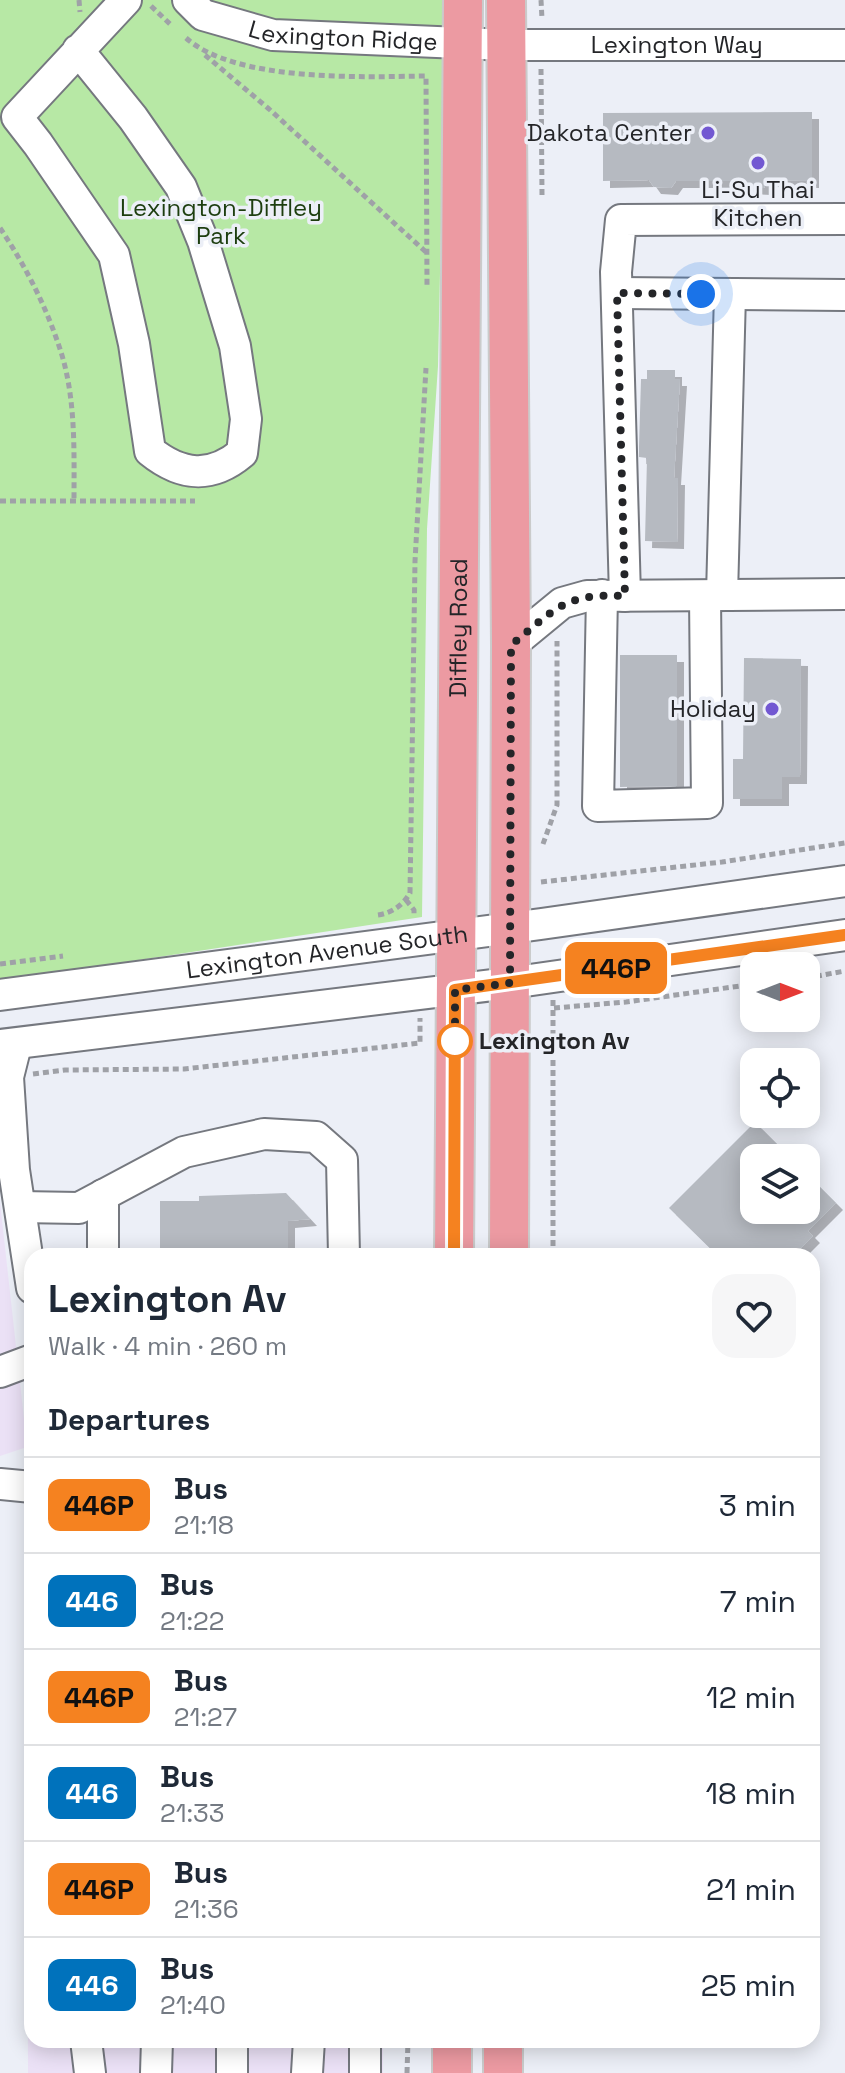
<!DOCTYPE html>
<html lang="en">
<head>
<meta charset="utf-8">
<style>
  :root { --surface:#fff; --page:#f6f6f7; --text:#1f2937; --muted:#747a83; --line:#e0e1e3 }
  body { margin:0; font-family:"Space Grotesk",sans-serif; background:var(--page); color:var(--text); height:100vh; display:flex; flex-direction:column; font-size:30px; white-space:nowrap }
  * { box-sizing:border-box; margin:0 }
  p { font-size:26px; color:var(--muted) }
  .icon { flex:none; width:44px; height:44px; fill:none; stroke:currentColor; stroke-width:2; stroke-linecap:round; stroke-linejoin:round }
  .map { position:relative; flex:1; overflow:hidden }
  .sheet { position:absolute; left:24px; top:1248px; width:796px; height:800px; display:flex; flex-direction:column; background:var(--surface); border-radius:24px; box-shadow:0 4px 20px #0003 }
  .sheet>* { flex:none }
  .badge { padding:0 16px; border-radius:12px; font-size:28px; line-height:52px }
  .needle { width:52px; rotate:90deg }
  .fabs { position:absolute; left:740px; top:952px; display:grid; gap:16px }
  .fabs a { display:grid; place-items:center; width:80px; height:80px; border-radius:16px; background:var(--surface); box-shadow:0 4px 20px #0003; font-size:40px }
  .you { position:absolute; width:40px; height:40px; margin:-20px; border:6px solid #fff; border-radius:50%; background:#1a73e8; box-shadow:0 0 0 12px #1a73e833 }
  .map>.badge { position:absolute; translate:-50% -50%; box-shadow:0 0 0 4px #fff }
  h2 { padding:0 24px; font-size:30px; line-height:72px }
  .round { display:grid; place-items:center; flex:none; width:84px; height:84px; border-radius:24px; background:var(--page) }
  .headline { display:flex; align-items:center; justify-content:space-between; height:136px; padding:0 24px }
  h1 { font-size:38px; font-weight:700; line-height:60px }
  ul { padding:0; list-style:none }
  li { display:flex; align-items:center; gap:24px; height:96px; padding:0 24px; border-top:2px solid var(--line) }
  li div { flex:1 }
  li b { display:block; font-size:30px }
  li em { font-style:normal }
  li .badge { min-width:88px; font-weight:700; text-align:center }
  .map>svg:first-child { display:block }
  .commercial { fill:#ebe1f6 }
  .green { fill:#b7e8a5 }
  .building { fill:#b6bac1; filter:url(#shadow) }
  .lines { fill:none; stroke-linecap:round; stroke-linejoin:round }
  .minor-casing { stroke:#75787f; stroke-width:34 }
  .major-casing { stroke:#cacbcb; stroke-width:42 }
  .path { stroke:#9fa1a7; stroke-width:5; stroke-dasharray:6 4; stroke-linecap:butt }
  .minor { stroke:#fff; stroke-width:30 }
  .major { stroke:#ec9aa2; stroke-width:38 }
  .line-casing { stroke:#fff; stroke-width:18 }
  .line { stroke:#f58220; stroke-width:12 }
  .walk { stroke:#242528; stroke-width:8; stroke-dasharray:0 14.4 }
  .poi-dot { fill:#7258d2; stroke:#eceff7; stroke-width:3 }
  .stop-dot { fill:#fff; stroke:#f58220; stroke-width:4 }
  .labels { text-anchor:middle; stroke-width:7; stroke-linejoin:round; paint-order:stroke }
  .street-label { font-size:24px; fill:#242528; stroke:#eceff7 }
  .poi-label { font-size:24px; fill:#242528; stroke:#eceff7; text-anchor:end }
  .park-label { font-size:24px; fill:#1d3e0f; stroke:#eceff7 }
  .stop-label { font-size:24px; font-weight:bold; fill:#242528; stroke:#eceff7; text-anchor:start }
</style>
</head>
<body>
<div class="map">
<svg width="845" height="2073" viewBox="0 0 845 2073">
  <defs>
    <filter id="shadow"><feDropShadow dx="7" dy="7" stdDeviation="0" flood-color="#0004"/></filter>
  </defs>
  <rect width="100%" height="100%" fill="#eceff7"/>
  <polygon class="commercial" points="0,1202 27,1446 32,1446 32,2040 383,2040 383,2073 28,2073 27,1447 0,1456"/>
  <polygon class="green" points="0,0 442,0 444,87 438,366 427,529 422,917 0,981"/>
  <g class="building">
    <polygon points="812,112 812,181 768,180 764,188 747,187 743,181 676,181 671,188 654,187 649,180 603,181 603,113"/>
    <polygon points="647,370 675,370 675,379 680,379 674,478 678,478 677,542 645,541 647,458 639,457 639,447 641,379 647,379"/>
    <polygon points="620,655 677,655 677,786 620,787"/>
    <polygon points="744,658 801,659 800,777 782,777 782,799 733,799 733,759 743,759"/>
    <polygon points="755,1122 791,1158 754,1158 754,1210 806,1210 806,1173 836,1203 808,1231 813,1236 793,1256 718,1256 669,1208"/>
    <polygon points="286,1193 310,1219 288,1221 288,1256 160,1256 160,1201 199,1201 199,1196"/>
  </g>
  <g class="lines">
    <g class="minor-casing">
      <g id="minor">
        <path id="s1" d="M188,0L203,15L273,35L507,45H845"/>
        <path d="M78,50L133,118L181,187L203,241L235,346L246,419L242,453C211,479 181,476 150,451L134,344L114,255L38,144L17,117L126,0"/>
        <polyline points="617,293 845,295"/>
        <polyline points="602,595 598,806 707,803 705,596"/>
        <polyline points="722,595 730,294"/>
        <polyline points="625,596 616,272 621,220 845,219"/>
        <polyline points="511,645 562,603 587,596 845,594"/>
        <path id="s2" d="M0,995L541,924L845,881"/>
        <polyline points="0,1045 510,983 845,935"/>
        <polyline points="16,1045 8,1077 14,1170 32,1288"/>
        <polyline points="20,1207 79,1208 184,1152 264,1134 316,1137 342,1160 344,1256"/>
        <polyline points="103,1256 103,1195"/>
        <polyline points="0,1372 32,1360"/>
        <polyline points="0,1484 32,1487"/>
        <polyline points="86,2040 90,2073"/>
        <polyline points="156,2073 157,2040"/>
        <polyline points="232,2073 232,2040"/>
        <polyline points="307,2073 309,2040"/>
        <polyline points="365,2073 365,2040"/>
      </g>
    </g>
    <g class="major-casing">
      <g id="major">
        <polyline points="506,0 511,645 509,1256"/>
        <path id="s3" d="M454,1256L463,0"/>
        <polyline points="452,2073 452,2040"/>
        <polyline points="503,2073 503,2040"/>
      </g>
    </g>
    <g class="path">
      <polyline points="79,0 80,12"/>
      <polyline points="541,0 542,19"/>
      <polyline points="151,6 170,24"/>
      <path d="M186,38C236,82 361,77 426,76L427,286"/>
      <polyline points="205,55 269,109 427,253"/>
      <polyline points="541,69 542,195"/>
      <path d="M0,228C25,265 46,306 60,349C76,397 74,451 74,501"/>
      <polyline points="0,501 195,501"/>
      <polyline points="543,844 557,805 557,641"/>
      <polyline points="541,882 722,862 845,843"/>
      <polyline points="406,900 414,910 414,916"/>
      <path d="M378,915C392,913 403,905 410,893L415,561L426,368"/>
      <polyline points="0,964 63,956"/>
      <polyline points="806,978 845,971"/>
      <polyline points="554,1008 626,1002 754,984"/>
      <polyline points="33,1074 65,1070 184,1069 420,1043 420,1018"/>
      <polyline points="553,1256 553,1000"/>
      <polyline points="407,2073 408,2040"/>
    </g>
    <use href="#minor" class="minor"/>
    <use href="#major" class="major"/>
  </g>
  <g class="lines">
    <g class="line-casing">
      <polyline id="line" points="454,1256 455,990 845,935"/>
    </g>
    <use href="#line" class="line"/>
    <path class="walk" d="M455,1041V1053V990L510,983L511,645C556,609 563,593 625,596L617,293L701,294"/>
  </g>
  <g class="poi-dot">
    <circle cx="708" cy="133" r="8"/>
    <circle cx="758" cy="163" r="8"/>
    <circle cx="772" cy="709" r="8"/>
  </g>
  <circle class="stop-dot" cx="455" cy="1041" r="16"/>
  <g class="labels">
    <g class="street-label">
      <text dy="8" stroke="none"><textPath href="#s1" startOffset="164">Lexington Ridge</textPath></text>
      <text dy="8" stroke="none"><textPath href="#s1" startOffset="498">Lexington Way</textPath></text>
      <text dy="8" stroke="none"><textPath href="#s3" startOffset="628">Diffley Road</textPath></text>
      <text dy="8" stroke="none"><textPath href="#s2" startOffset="330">Lexington Avenue South</textPath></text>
    </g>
    <g class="poi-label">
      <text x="692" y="141">Dakota Center</text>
      <text x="758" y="198" text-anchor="middle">Li-Su Thai<tspan x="758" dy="28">Kitchen</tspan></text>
      <text x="756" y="717">Holiday</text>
    </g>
    <g class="park-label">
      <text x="221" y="216">Lexington-Diffley<tspan x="221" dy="28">Park</tspan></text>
    </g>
    <g class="stop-label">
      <text x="479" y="1049">Lexington Av</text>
    </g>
  </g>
</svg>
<div class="fabs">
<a><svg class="needle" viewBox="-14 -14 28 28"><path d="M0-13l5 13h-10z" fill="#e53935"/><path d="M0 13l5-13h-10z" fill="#747a83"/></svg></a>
<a><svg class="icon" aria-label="locate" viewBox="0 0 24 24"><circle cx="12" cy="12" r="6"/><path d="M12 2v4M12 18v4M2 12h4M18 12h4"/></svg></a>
<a><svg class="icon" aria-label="layers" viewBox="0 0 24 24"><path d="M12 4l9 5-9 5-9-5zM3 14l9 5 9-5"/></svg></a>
</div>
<div class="you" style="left:701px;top:294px"></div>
<b class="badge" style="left:616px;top:968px;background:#f58220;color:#111">446P</b>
<section class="sheet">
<div class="headline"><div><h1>Lexington Av</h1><p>Walk · 4 min · 260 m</p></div><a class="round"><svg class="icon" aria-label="heart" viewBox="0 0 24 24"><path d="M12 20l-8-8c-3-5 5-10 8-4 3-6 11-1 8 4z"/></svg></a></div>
<h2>Departures</h2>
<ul>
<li><span class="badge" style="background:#f58220;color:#111">446P</span><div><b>Bus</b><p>21:18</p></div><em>3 min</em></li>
<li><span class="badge" style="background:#0072bc;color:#fff">446</span><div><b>Bus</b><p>21:22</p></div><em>7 min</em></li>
<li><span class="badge" style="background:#f58220;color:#111">446P</span><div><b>Bus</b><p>21:27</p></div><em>12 min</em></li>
<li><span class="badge" style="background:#0072bc;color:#fff">446</span><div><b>Bus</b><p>21:33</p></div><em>18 min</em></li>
<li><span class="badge" style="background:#f58220;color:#111">446P</span><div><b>Bus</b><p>21:36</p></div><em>21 min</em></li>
<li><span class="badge" style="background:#0072bc;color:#fff">446</span><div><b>Bus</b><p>21:40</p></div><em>25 min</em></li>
</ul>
</section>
</div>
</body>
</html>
